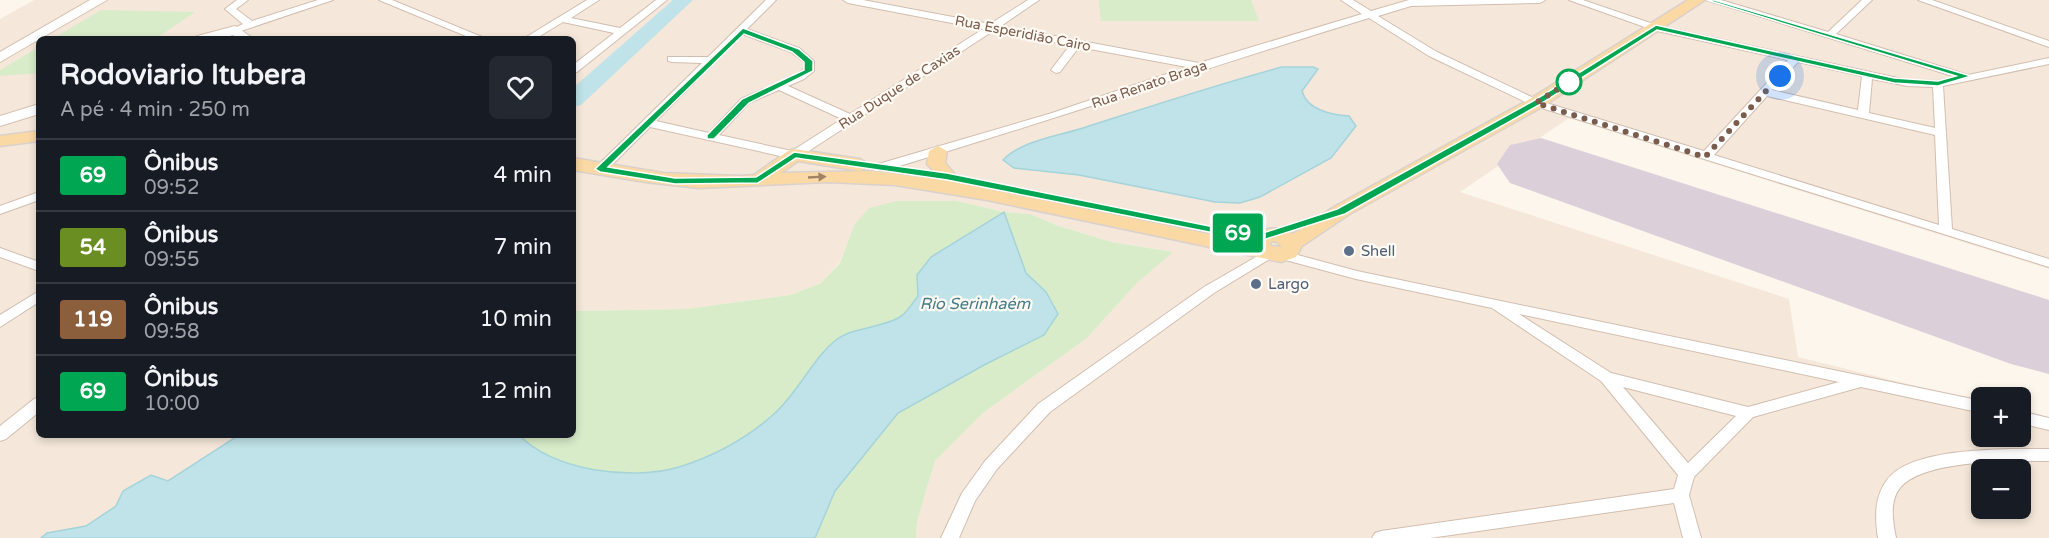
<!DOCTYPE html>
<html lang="pt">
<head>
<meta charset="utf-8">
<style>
  :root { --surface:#171b24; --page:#242831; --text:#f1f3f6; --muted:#9ea1a6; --line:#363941 }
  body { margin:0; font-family:"Varela Round",sans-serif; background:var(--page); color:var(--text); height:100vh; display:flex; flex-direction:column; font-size:22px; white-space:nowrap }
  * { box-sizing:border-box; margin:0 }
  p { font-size:20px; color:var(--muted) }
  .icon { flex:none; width:33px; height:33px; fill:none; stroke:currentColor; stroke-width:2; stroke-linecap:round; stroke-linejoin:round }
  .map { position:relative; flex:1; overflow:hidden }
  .drawer { position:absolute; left:36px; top:36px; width:540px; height:402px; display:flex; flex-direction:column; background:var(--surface); border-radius:9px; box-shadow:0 3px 9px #0003 }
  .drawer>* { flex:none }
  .badge { padding:0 12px; border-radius:4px; font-size:21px; line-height:39px }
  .fabs { position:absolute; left:1971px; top:387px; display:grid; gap:12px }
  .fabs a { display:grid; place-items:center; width:60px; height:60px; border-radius:9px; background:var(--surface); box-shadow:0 3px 9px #0003; font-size:30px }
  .you { position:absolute; width:30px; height:30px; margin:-15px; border:4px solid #fff; border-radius:50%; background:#1a73e8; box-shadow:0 0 0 9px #1a73e833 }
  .map>.badge { position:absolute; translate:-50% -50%; box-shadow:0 0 0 3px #fff }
  .round { display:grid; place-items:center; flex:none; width:63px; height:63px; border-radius:9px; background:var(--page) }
  .head { display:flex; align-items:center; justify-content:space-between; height:102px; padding:0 24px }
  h1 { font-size:28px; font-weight:800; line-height:45px }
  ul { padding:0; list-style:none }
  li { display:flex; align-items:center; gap:18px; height:72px; padding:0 24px; border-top:2px solid var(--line) }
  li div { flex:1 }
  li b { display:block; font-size:22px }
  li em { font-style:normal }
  li .badge { min-width:66px; font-weight:700; text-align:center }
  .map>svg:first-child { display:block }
  .residential { fill:#f5e8da; fill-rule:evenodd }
  .green { fill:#d8ecc9 }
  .water { fill:#bfe3e8; stroke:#a5d3da; stroke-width:1.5 }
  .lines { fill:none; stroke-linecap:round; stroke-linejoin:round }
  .river { fill:#bfe3e8; fill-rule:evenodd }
  .runway { fill:#dbcfda; fill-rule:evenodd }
  .minor-casing { stroke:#d1beb0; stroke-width:2 }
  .secondary-casing { stroke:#d6c0b0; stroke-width:2 }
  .primary-casing { stroke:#dad1cd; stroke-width:3 }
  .minor { fill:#fff; fill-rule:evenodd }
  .secondary { fill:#fff; fill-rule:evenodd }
  .primary { fill:#fbd9a5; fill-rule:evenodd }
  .oneway { fill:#a18267 }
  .line { fill:#00a651; stroke:#fff; stroke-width:1.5 }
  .walk { stroke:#7a5c4d; stroke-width:6; stroke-dasharray:0 10.8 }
  .stop-dot { fill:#fff; stroke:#00a651; stroke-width:3 }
  .service-dot { fill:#5c6f8a; stroke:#fffaf3; stroke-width:2 }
  .labels { text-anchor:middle; stroke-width:4.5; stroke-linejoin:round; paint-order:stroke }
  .far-street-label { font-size:14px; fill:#7a5c4d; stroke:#fffaf3 }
  .service-label { font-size:15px; fill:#4e5e75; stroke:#fffaf3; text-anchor:start }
  .water-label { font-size:16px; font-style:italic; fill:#437c86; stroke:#fffaf3 }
</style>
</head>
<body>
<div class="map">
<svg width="2049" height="538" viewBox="0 0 2049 538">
  <rect width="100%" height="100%" fill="#fdf6ec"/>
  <path class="residential" d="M34,0H2049V269L1569,118L1460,192L1789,299L1798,357L1981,402L1982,436H2020L2021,411L2049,418V538H916L917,522L935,461L983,413L1087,338L1137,283L1172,252L1111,242L1056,225L1030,214L1004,212L957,201L854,225L840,262L821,283L790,295L686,309L573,311V39H39V435H239L168,482L151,475L123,491L116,506L86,526L47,533L41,538H0V19ZM1982,470H2020V508H1982Z"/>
  <g class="green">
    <polygon points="1099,0 1251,0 1259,21 1101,21"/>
    <polygon points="101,10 195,12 155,39 52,39"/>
    <polygon points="39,47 39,73 0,76 0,70"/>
    <path d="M897,201H957L1004,212L1030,214L1056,225L1111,242L1173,252L1137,283L1087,338L983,413L935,461L917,522L916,538H815L835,491L898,413L986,364L1044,335L1046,292L1026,273L1004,212L917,275L918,296C913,302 907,313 900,317C882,328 853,327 836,340C815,357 796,395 774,414C747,438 714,456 679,467C632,481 554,471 519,435H573V311L686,309L790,295L821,283L840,263L854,225L869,208Z"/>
  </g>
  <g class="water">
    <path d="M1282,67H1313L1318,69L1302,91C1307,110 1332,115 1349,116L1356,126L1331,158L1260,197L1240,203L1215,202L1079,175L1014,168L1003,160C1021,141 1058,136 1083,128C1149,107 1215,85 1282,67Z"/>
    <path d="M1004,212L1026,273L1046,292L1058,314L1044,335L986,364L898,413L835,491L815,538H41L47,533L86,526L116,506L123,491L151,475L168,481L239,435H519C554,471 632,481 679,467C714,456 747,438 774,414C797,394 813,358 836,340C853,327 882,328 900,317C907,313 913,302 918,296L917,275L931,257Z"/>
  </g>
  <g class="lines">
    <polygon class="river" points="673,0 693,0 581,105 573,107 573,88"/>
    <polygon class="runway" points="1541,138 2049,300 2049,374 2011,364 1510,183 1497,164 1510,145"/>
    <g class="minor-casing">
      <g id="minor">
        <polygon points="237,0 248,0 236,9 252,21 318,0 333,0 235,33 230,30 243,24 225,9"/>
        <polygon points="379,0 392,0 487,39 473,39"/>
        <polygon points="587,0 599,0 571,18 620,28 656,0 667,0 577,72 573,73 573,65 614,33 563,22 535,39 523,39"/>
        <path d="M766,0H776L747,29L799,48L814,61V71L804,79L788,86L850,114L983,29L848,3L843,0H863L990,24L1028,0H1039L1001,26L1199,63L1362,14L1341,0H1353L1371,11L1409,0H1545L1540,3L1411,6L1378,16L1437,52L1540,101L1704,151L1788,60L1653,30L1569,0H1583L1659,26L1907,80L1938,81L1956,77L1706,0H1721L1828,32L1862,0H1872L1836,34L1968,75L2049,58V64L1943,86L1952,229L2049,259V267L1532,105L1429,56L1369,18C1206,68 1046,122 883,171H875L873,168L875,165L1052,113L1187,67L1079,47L1060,72L1056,73L1051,70L1070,45L993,31L798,158L794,159L650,127L605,172H597L595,169L597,166L702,63L672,62L668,61V57H708ZM742,34L791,52L804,62L805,68L796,75L741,99L709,133L656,121ZM1798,62L1862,76L1858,110L1772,90ZM1872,79L1907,86L1933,87L1935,128L1869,113ZM779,90L842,119L792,151L719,135L749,103ZM1767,96L1935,135L1939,225L1714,155Z"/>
        <polygon points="1918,0 1932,0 2049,41 2049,47"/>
        <polygon points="39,192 39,200 0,214 0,206"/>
        <polygon points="0,248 39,262 39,271 0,257"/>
        <polygon points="1268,250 1273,251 1275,254 1273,257 1214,293 1050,412 997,469 975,501 959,538 941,538 962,493 985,461 1038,404 1204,287"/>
        <path d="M1283,251L1357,271L1982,401V413L1861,387L1753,417L1694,477L1689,495L1701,538H1683L1674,503L1430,538H1372L1375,533L1381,531L1674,489L1678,475L1601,381L1492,308L1356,279L1278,258L1276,255ZM1519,314L1839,382L1748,407L1611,373ZM1623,387L1736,416L1688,463Z"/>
        <polygon points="39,291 39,302 0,327 0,315"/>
        <polygon points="39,397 39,412 6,439 0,441 0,426 34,399"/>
        <polygon points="2020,411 2049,418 2049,430 2020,423"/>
        <path d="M2014,449H2049V461C2014,461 1923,459 1900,488C1889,501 1893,523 1896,538H1878C1875,518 1874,497 1887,480C1908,451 1980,450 2014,449Z"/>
      </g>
    </g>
    <g class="secondary-casing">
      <g id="secondary">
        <polygon points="90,0 107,0 0,62 0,52"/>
        <polygon points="235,26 254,39 238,39 233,35 218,39 195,39 197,36"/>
        <polygon points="39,104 39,114 0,126 0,116"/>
      </g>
    </g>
    <g class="primary-casing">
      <g id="primary">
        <path d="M1688,0H1705L1542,107L1348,215L1302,246L1296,257L1281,262L987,200L895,185L828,182L699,188L645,182L573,170V158L663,173L739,176L754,175L788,151L794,149L860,159L869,165L860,171L798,161L781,173L873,171L942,180L927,164L929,151L938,146L947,151L945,163L956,176L948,181L1248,242C1256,227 1279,225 1293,234L1334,207L1530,99ZM1271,241L1277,242L1282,247L1270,246Z"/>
        <polygon points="39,131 39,141 0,146 0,136"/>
      </g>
    </g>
    <use href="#minor" class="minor"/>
    <use href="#secondary" class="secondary"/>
    <use href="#primary" class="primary"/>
  </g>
  <defs><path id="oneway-solid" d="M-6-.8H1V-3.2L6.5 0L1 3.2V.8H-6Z" transform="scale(1.5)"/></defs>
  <use class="oneway" href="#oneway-solid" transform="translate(817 177) rotate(-3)"/>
  <polygon class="line" points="1707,0 1714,0 1971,76 1938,86 1894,83 1657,30 1539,105 1345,214 1263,240 1224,235 947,180 796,158 758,183 675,184 600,172 595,169 743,28 799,49 813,61 813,71 749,103 714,139 707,139 707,135 742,99 804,70 804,62 792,52 744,34 608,167 675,178 756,177 794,152 947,173 1224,229 1263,233 1337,209 1533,101 1656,25 1894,78 1938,81 1956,76"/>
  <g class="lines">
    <polyline class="walk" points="1569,82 1572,80 1536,103 1705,157 1780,76"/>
  </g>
  <circle class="stop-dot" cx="1569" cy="82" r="12"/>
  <g class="service-dot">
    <circle cx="1349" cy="251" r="6"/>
    <circle cx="1256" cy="284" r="6"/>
  </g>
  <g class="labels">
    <g class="far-street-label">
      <text transform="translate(1023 33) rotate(11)" y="5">Rua Esperidião Cairo</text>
      <text transform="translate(1149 84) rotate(-19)" y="5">Rua Renato Braga</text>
      <text transform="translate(899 87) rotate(-33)" y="5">Rua Duque de Caxias</text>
    </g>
    <g class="service-label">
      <text x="1361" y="256">Shell</text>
      <text x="1268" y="289">Largo</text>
    </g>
    <g class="water-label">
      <text x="975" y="309">Rio Serinhaém</text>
    </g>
  </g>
</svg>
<div class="fabs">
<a>+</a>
<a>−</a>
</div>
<div class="you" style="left:1780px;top:76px"></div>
<b class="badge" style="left:1238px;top:233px;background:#00a651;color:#fff">69</b>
<section class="drawer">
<div class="head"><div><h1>Rodoviario Itubera</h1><p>A pé · 4 min · 250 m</p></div><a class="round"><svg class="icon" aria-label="heart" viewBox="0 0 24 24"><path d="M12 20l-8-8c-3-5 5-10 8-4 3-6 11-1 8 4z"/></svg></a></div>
<ul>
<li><span class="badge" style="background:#00a651;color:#fff">69</span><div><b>Ônibus</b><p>09:52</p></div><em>4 min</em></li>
<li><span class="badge" style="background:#6b8e23;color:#fff">54</span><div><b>Ônibus</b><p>09:55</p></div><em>7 min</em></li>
<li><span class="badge" style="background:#8b5e3c;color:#fff">119</span><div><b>Ônibus</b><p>09:58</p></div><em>10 min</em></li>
<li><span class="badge" style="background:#00a651;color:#fff">69</span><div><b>Ônibus</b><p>10:00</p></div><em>12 min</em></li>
</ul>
</section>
</div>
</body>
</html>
